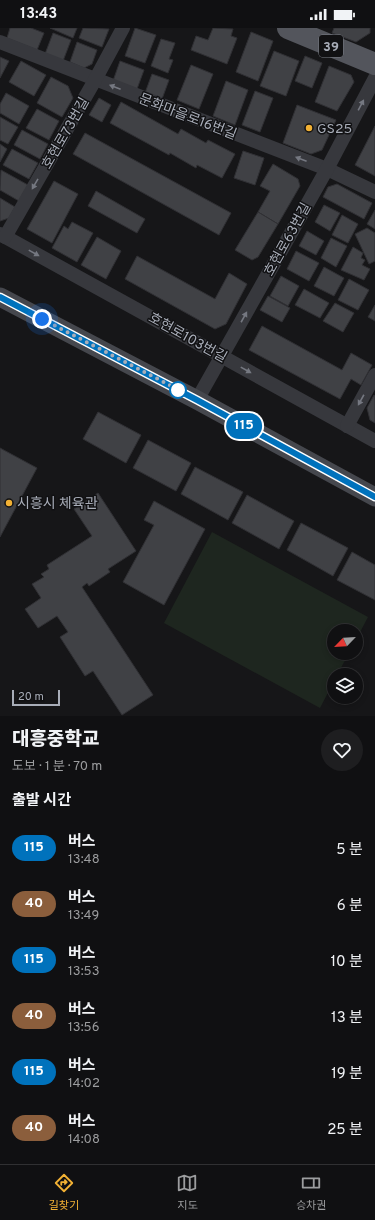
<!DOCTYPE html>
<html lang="ko">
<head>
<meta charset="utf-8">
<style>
  :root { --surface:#101012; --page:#1e1e20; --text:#f1f3f6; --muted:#9c9d9f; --line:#303032; --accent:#f2b134 }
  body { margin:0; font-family:Overpass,"Noto Sans KR",sans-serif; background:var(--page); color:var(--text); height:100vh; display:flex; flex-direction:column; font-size:15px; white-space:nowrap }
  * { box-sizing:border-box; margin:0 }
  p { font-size:13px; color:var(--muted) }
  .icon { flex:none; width:22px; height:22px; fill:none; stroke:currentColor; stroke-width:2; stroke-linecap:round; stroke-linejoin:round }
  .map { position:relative; height:688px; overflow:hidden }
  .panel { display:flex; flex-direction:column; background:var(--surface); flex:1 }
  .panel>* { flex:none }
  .badge { padding:0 8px; border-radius:13px; font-size:14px; line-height:26px }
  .needle { width:26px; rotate:245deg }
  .fabs { position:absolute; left:327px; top:596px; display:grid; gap:8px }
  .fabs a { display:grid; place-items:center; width:36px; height:36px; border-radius:50%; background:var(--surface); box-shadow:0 2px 6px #0003,0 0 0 1px var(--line); font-size:20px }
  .scale { position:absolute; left:12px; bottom:10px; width:48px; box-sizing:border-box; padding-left:4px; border:2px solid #a8adb8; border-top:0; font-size:11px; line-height:14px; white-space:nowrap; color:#a8adb8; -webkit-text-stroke:3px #111113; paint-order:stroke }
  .you { position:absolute; width:20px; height:20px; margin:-10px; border:3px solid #fff; border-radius:50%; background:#1a73e8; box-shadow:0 0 0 6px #1a73e833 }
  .map>.badge { position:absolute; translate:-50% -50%; box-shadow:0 0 0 2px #fff }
  h2 { padding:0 12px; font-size:15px; line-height:36px }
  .round { display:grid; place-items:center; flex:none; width:42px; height:42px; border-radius:21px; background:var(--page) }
  .summary { display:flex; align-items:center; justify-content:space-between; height:68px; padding:0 12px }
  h1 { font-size:19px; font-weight:800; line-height:30px }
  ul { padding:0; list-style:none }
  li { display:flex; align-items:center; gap:12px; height:56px; padding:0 12px }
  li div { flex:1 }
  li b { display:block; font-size:15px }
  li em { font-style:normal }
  li .badge { min-width:44px; font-weight:700; text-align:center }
  .status { display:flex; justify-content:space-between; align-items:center; height:28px; padding:0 20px; background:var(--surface); direction:ltr }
  .status svg { height:11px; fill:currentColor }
  .menu { display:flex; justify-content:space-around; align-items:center; height:56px; border-top:1px solid var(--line); background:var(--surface); font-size:11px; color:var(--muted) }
  .menu a { display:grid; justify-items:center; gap:2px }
  .menu .active { color:var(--accent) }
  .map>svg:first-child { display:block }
  .green { fill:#1e261f }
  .building { fill:#404145; stroke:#303034 }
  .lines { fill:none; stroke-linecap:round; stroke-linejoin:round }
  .street { stroke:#37383d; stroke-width:14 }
  .secondary { stroke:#45474d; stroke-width:19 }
  .primary { stroke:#53555c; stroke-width:22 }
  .oneway { fill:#757881 }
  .line-casing { stroke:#fff; stroke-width:9 }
  .line { stroke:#0072bc; stroke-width:6 }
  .walk { stroke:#a8adb8; stroke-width:4; stroke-dasharray:0 7.2 }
  .poi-dot { fill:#f2b134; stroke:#111113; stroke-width:1.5 }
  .stop-dot { fill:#fff; stroke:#0072bc; stroke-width:2 }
  .labels { text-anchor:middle; stroke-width:3; stroke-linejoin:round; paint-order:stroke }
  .shield { fill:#111113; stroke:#7b7e86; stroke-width:1 }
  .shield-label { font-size:13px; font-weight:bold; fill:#a8adb8 }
  .street-label { font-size:14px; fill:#a8adb8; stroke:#111113 }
  .poi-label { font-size:14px; fill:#a8adb8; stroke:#111113; text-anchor:start }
</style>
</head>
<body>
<div class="status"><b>13:43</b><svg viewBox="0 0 49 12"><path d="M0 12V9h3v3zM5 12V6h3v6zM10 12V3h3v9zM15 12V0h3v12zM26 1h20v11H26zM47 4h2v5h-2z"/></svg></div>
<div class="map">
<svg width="375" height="688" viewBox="0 0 375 688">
  <rect width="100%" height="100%" fill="#161618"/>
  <polygon class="green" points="212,504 368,589 356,612 356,603 334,603 334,625 349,625 337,647 334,647 334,653 320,680 164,595"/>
  <g class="building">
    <polygon points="10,0 31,0 44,5 37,22 7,10"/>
    <polygon points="50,0 77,0 73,10"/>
    <polygon points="83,0 109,1 102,19 79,10"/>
    <polygon points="135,0 156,7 145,35 125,28"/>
    <polygon points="213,0 233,1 231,8 237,10 227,36 191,22 196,8 208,12"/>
    <polygon points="334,0 370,0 370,5 356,14 332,5"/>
    <polygon points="251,4 273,13 258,53 236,44"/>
    <polygon points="53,5 71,12 63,33 45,26"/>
    <polygon points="161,11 175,15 169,31 173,32 168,45 151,38"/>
    <polygon points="77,14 97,22 92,36 84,40 70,34"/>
    <polygon points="274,23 299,33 286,68 260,58"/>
    <polygon points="305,28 322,35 312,60 295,53"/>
    <polygon points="0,29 9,33 0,50"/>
    <polygon points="21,33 46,47 34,68 9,54"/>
    <polygon points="120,33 144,42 137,61 113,53"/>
    <polygon points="191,37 213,46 199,81 177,72"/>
    <polygon points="329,38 351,47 354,54 337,83 315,74"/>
    <polygon points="152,46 169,52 162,71 145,65"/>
    <polygon points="51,49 68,58 73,70 62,89 37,75"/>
    <polygon points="226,53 248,62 235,97 213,88"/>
    <polygon points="255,63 273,70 260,104 242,97"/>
    <polygon points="6,65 29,78 19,96 0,85 0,76"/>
    <polygon points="99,70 111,77 102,94 89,87"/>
    <polygon points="121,74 178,106 181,101 206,115 208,112 235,126 222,150 197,137 196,140 170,125 169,127 110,95"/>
    <polygon points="297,77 336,92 322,122 311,126 283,115"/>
    <polygon points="37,81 59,93 49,112 26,100"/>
    <polygon points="0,89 18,99 8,116 0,112"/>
    <polygon points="375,98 375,148 355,137"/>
    <polygon points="22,102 48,116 40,131 14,117"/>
    <polygon points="85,105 231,185 219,207 73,126"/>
    <polygon points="0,116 7,121 0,134"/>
    <polygon points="12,121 38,135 29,151 3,137"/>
    <polygon points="243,123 264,130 255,157 234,150"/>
    <polygon points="273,136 298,151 300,158 278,196 258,184 270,163 260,158"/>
    <polygon points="1,142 28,157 19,173 0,162"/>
    <polygon points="54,153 78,166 52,215 27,201"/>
    <polygon points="337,156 372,175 364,191 323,169 328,159"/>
    <polygon points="96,163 145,191 137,205 88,178"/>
    <polygon points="0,170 15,179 9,190 0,193"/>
    <polygon points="324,177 340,185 330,203 315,194"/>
    <polygon points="375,182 375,201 367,196"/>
    <polygon points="258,184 278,196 258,229 252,232 235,222"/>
    <polygon points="342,187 358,196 348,215 332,207"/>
    <polygon points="72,194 93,205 77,234 52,220 64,198 68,201"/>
    <polygon points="367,200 375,205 375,233 369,236 355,206"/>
    <polygon points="307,203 324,213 316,227 299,218"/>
    <polygon points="97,209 121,223 106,251 81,237"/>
    <polygon points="331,210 347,218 336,239 321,230"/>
    <polygon points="353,219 363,225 361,230 365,232 362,237 370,241 364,252 341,242"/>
    <polygon points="296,223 319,235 309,253 287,241"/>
    <polygon points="137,228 215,271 229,245 247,256 226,296 215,301 125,251"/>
    <polygon points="324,239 344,250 334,268 314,258"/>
    <polygon points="281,248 299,258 288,278 270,268"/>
    <polygon points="349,251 369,262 358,282 338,272"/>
    <polygon points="304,261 329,275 320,290 295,277"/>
    <polygon points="268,268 290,280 282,294 260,282"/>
    <polygon points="335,275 354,285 343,304 323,293"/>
    <polygon points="375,277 375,293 368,289"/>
    <polygon points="262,298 342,342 351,325 372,337 361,357 351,351 340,371 249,322"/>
    <polygon points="374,367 375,368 375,395 370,392 367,380"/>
    <polygon points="98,384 141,407 126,435 83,411"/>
    <polygon points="148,412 191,435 176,463 133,440"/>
    <polygon points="0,420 37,440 0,509"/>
    <polygon points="195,439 243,464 228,492 181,466"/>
    <polygon points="98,465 136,523 108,541 110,544 89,558 87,555 82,559 153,667 122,687 93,643 85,648 60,609 68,604 57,588 38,600 25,581 41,570 32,556 44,549 41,546 49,541 47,537 92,508 74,481"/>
    <polygon points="247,467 294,493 279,521 232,495"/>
    <polygon points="154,473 205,501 164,577 123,554 154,497 144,492"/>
    <polygon points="301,495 348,520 333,548 287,522"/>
    <polygon points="352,524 375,537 375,572 337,552"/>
  </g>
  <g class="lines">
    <g class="street">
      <polyline points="0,14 327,141 375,164"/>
      <polyline points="0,206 375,413"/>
      <polyline points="5,209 95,52 123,0"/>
      <polyline points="197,372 327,141 375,50"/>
      <polyline points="347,398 375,347"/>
    </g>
    <polyline class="secondary" points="0,269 197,372 375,469"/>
    <polyline class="primary" points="288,0 375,36"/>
  </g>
  <defs><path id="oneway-solid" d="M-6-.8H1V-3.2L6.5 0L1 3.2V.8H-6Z"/></defs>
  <g class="oneway">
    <use href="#oneway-solid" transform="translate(115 59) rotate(-159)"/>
    <use href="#oneway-solid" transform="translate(361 77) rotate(-62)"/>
    <use href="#oneway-solid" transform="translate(301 131) rotate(-159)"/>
    <use href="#oneway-solid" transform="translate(35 156) rotate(120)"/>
    <use href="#oneway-solid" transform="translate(34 225) rotate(29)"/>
    <use href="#oneway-solid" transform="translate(244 289) rotate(-61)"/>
    <use href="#oneway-solid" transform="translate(246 342) rotate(29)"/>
    <use href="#oneway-solid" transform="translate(361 372) rotate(119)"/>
  </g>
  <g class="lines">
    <g class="line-casing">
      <polyline id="line" points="0,269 197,372 375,469"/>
    </g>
    <use href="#line" class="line"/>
    <polyline class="walk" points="42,291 183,364 178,362"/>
  </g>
  <g class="poi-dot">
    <circle cx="309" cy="100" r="4"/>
    <circle cx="9" cy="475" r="4"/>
  </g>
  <circle class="stop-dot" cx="178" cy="362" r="8"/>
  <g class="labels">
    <rect class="shield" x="319" y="7" width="24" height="22" rx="3"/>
    <g class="shield-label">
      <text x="331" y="23">39</text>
    </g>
    <g class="street-label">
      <text transform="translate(188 88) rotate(21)" y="5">문화마을로16번길</text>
      <text transform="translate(65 105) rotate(-60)" y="5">호현로73번길</text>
      <text transform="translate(287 211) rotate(-61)" y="5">호현로63번길</text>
      <text transform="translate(188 309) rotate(29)" y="5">호현로103번길</text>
    </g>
    <g class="poi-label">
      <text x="317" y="105">GS25</text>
      <text x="17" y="480">시흥시 체육관</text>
    </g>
  </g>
</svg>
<div class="fabs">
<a><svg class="needle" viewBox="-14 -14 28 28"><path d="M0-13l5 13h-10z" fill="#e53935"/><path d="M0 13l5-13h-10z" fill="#9c9d9f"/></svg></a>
<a><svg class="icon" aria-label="layers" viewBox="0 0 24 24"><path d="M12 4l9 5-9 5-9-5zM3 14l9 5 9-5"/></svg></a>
</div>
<div class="scale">20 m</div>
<div class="you" style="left:42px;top:291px"></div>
<b class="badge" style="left:244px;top:398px;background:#0072bc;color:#fff">115</b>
</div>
<section class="panel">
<div class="summary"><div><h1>대흥중학교</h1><p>도보 · 1 분 · 70 m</p></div><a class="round"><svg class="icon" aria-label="heart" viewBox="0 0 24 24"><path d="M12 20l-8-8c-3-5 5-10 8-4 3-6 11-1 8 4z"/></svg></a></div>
<h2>출발 시간</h2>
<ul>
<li><span class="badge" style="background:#0072bc;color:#fff">115</span><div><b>버스</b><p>13:48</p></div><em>5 분</em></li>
<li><span class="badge" style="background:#8b5e3c;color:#fff">40</span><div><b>버스</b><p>13:49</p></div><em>6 분</em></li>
<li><span class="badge" style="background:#0072bc;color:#fff">115</span><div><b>버스</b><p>13:53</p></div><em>10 분</em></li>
<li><span class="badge" style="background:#8b5e3c;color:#fff">40</span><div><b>버스</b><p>13:56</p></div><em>13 분</em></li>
<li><span class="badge" style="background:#0072bc;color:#fff">115</span><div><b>버스</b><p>14:02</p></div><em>19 분</em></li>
<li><span class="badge" style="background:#8b5e3c;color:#fff">40</span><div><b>버스</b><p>14:08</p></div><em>25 분</em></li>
</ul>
</section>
<nav class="menu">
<a class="active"><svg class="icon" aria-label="directions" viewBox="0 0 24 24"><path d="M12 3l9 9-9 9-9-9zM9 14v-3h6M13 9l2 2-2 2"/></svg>길찾기</a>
<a><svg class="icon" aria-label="map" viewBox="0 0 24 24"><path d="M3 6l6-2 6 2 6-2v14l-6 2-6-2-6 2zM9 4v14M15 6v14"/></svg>지도</a>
<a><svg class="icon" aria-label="tickets" viewBox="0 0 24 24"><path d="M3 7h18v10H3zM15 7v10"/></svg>승차권</a>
</nav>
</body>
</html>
